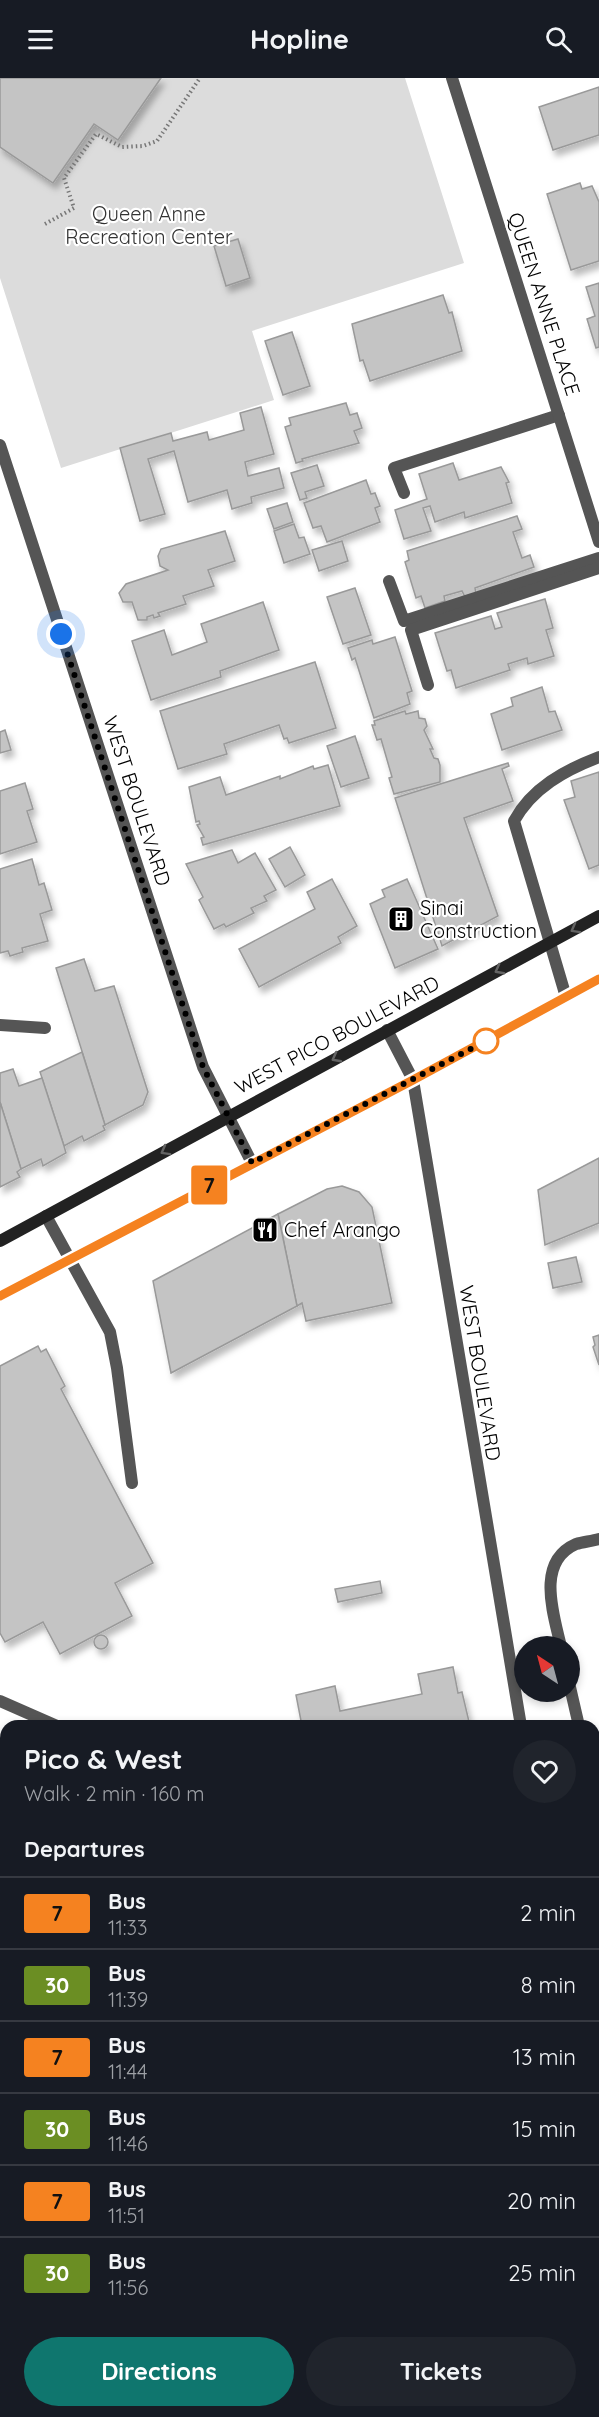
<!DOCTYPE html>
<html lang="en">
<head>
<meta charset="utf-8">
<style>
  :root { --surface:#171b24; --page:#20242c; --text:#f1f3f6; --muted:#9ea1a6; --line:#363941; --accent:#0f766e }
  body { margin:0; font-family:Quicksand,sans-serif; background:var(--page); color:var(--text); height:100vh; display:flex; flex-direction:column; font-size:22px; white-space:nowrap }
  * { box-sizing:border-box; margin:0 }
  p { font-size:20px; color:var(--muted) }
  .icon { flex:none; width:33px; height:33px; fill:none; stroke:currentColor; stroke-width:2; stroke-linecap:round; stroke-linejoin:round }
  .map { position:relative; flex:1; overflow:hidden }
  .drawer { position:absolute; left:0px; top:1642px; width:600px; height:698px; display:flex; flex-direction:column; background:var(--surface); border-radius:18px 18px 0 0; box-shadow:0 3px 9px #0003 }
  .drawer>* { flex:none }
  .badge { padding:0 12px; border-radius:4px; font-size:21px; line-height:39px }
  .needle { width:39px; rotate:324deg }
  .controls { position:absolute; left:514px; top:1558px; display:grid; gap:12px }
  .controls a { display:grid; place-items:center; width:66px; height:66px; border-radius:50%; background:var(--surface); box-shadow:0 3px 9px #0003; font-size:30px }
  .you { position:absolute; width:30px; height:30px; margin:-15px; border:4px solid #fff; border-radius:50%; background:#1a73e8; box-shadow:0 0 0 9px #1a73e833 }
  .map>.badge { position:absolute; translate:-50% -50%; box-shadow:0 0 0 3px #fff }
  h2 { padding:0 24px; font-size:22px; line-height:54px }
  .round { display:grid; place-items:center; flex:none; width:63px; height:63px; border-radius:32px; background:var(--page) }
  .headline { display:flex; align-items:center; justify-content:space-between; height:102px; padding:0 24px }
  h1 { font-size:28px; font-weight:700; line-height:45px }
  .primary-button { display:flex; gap:12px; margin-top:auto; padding:12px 24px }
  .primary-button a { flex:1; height:69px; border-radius:36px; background:var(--accent); color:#fff; font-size:24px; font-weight:700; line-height:69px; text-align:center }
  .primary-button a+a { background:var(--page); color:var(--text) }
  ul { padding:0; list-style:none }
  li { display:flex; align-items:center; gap:18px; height:72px; padding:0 24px; border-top:2px solid var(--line) }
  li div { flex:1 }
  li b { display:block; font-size:22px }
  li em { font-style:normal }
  li .badge { min-width:66px; font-weight:700; text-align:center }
  header { display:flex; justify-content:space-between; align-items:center; height:78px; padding:0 24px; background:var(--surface); font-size:27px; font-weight:700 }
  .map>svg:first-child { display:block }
  .green { fill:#dcdcdc }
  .building { fill:#c4c4c4; stroke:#999; stroke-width:1.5; filter:url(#shadow) }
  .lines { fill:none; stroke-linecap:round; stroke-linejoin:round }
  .primary-casing { stroke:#dbdbdb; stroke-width:17 }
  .path { stroke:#777; stroke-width:4; stroke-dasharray:1.5 3; stroke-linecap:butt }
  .service { stroke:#555; stroke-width:12 }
  .minor { stroke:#555; stroke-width:12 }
  .tertiary { stroke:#555; stroke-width:12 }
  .secondary { stroke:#222; stroke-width:12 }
  .primary { stroke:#000; stroke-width:15 }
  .oneway { stroke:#646464 }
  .line-casing { stroke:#fff; stroke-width:14 }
  .line { stroke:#f58220; stroke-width:9 }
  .walk { stroke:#000; stroke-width:6; stroke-dasharray:0 10.8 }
  .stop-dot { fill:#fff; stroke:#f58220; stroke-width:3 }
  .labels { text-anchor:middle; stroke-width:4.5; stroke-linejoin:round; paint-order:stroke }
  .park-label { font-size:20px; fill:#333; stroke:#fff }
  .street-label { font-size:20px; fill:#000; stroke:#fff }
  .poi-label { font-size:20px; fill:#000; stroke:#fff; text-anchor:start }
</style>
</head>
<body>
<header><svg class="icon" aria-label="menu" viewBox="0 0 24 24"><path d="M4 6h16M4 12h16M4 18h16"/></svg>Hopline<svg class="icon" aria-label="search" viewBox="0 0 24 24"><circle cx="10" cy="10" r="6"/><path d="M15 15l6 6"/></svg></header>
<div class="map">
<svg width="599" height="2339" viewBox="0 0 599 2339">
  <defs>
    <filter id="shadow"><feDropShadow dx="3.5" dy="6" stdDeviation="3" flood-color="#0004"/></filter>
  </defs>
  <rect width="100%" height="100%" fill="#fff"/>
  <polygon class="green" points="0,0 405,0 464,185 252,253 274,322 61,390 0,200"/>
  <g class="building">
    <polygon points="0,0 161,0 118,62 94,46 53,105 0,69"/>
    <polygon points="599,9 599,57 553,72 539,29"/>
    <polygon points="580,105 582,111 592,108 599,124 599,183 571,192 547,116"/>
    <polygon points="238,161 250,200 226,208 214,168"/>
    <polygon points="599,205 599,269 596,270 587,241 595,238 586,209"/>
    <polygon points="443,217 449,235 452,234 462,273 370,303 363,282 360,283 352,246"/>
    <polygon points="292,254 310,308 283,317 265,263"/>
    <polygon points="346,325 350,337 357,335 362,350 354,353 359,365 302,381 303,383 296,385 285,349 291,347 289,340"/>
    <polygon points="261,329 274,376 245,384 248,398 279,390 284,410 251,419 252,425 232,431 227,412 188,424 174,373 148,381 165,436 140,443 120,370 171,355 173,363 207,354 209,362 244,352 240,335"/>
    <polygon points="453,385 459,402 501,389 509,404 506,405 512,425 465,440 464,434 435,444 430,428 423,430 431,453 404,461 395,432 427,421 419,396"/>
    <polygon points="317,387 324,408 305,414 307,420 300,422 291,395"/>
    <polygon points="366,402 371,416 375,415 380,428 375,430 380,444 327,464 321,448 313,450 304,425"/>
    <polygon points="287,425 293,444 274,451 267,431"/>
    <polygon points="517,438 522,451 513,454 522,480 530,477 534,489 475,510 476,516 465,519 462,513 444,518 445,523 425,530 421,518 416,520 405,484 409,482 407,473"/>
    <polygon points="294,446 299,460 304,459 310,476 284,485 274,453"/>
    <polygon points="225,453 235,483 208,492 214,508 183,518 186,526 158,535 160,538 154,540 153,537 147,539 147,542 138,542 132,524 123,524 119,515 126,506 168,492 160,488 158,478 161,471"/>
    <polygon points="342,463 348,483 319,493 312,472"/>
    <polygon points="355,510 371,557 343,566 327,519"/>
    <polygon points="545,521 553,550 546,552 554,578 528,586 527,580 508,586 510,592 456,610 451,592 447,593 435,555 491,538 495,551 502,549 497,535"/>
    <polygon points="263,524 279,572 220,593 221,599 151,622 132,563 164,552 172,577 207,564 201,546"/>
    <polygon points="395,559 412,613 407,615 410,626 374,640 355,580 352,582 348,570 372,562 373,566"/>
    <polygon points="315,584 336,650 289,665 287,660 284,661 279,647 224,666 227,676 178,691 160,633"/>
    <polygon points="542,609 549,634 555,633 562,652 502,672 491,636 513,628 511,620"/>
    <polygon points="405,633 406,636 418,633 419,640 425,641 427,648 424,652 433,671 430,671 434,680 438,681 440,687 440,704 394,716 389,700 392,699 381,661 377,662 372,647 375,647 374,643"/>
    <polygon points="5,652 11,672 0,675 0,654"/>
    <polygon points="355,658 369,700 341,709 327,668"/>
    <polygon points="508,685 509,688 502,691 513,723 464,740 498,838 442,868 395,720"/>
    <polygon points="328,687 340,728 203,767 201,760 204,759 197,747 200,746 199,743 196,744 189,709 220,699 226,717 280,698 280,701 313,688 314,691"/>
    <polygon points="599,694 599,787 589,791 564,722 575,719 571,703"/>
    <polygon points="25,705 33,731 27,733 37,764 0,776 0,713"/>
    <polygon points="290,769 305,797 285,809 269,781"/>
    <polygon points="232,772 238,785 255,775 276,812 264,818 267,823 251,830 254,835 226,849 224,846 214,851 199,822 203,819 186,786"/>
    <polygon points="32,781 39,807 44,805 52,832 40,836 48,863 22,870 23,874 10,878 8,873 0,875 0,791"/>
    <polygon points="332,801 357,848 338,859 341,865 259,909 239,871 315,831 307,814"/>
    <polygon points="407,801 438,871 395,890 370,826 385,819 382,812"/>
    <polygon points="84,881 95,913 114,908 148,1014 143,1027 105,1047 56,890"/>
    <polygon points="82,974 105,1047 103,1048 105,1052 84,1063 82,1058 64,1068 40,994"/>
    <polygon points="13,991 19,1008 42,1000 64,1068 66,1075 43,1088 41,1081 21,1091 0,1024 0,995"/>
    <polygon points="0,1024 21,1091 17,1094 20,1099 0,1109"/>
    <polygon points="599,1080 599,1145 545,1167 538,1112"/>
    <polygon points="342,1108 359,1114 372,1129 392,1225 306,1243 302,1225 297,1228 278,1136 327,1111"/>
    <polygon points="278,1136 297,1228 171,1295 153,1203"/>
    <polygon points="576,1179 582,1204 553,1210 548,1185"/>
    <polygon points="599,1257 599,1287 593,1269 595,1267 593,1259"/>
    <polygon points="38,1268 41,1274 46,1271 65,1308 61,1311 153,1485 115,1505 132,1538 60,1576 43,1544 5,1564 0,1555 0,1288"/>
    <polygon points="380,1503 382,1515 338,1524 335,1511"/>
    <circle cx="101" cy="1564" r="7"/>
    <polygon points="453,1589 458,1615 462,1614 470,1648 302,1648 296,1617 335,1608 340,1633 422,1616 418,1596"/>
    <polygon points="6,1695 6,2235 0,2239 0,1698"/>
    <polygon points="335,2334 394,2334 396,2339 321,2339"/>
    <polygon points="403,2334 441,2334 442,2339 404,2339"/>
    <polygon points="534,2334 567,2334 569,2339 520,2339"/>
  </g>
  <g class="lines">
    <g class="primary-casing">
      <g id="primary">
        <polyline points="594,2102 599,2101"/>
        <polyline points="594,2185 599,2184"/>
        <polyline points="0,2325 6,2322"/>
        <polyline points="166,2339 176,2334"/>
      </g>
    </g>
    <g class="path">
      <polyline points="45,146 74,130 64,100 96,56 122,69 143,68 157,63 200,0"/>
      <polyline points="594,1955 599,1954"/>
    </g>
    <g class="service">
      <polyline points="404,415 394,390 559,337"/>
      <polyline points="389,503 404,543 599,480"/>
      <polyline points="428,607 411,552 599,490"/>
      <path d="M566,919L514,743C532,710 565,692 599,679"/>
      <polyline points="0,947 45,950"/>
      <polyline points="46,1138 110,1254 117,1290 132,1405"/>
      <polyline points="0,1623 57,1648"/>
    </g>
    <g class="minor">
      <polyline points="452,0 599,464"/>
      <polyline points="0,367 203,989 252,1085"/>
      <path d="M561,1569C554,1537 535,1484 576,1466C583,1464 592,1463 599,1461"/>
      <polyline points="570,1609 579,1648"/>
      <polyline points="594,1719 599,1742"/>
    </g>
    <g class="tertiary">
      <polyline points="387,952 413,1002 521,1648"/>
      <polyline points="594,2059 599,2090"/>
    </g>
    <g class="secondary">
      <polyline points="0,1163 599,838"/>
      <polyline points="0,1218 413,1002 599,901"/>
    </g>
    <use href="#primary" class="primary"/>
  </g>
  <defs><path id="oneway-chevron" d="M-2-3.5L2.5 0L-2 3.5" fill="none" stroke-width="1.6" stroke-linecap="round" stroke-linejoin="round" transform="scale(1.5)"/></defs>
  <g class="oneway">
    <use href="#oneway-chevron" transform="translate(575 851) rotate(151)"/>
    <use href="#oneway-chevron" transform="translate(499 892) rotate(152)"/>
    <use href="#oneway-chevron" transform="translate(336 980) rotate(152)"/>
    <use href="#oneway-chevron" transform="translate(165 1073) rotate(151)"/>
  </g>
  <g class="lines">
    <g class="line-casing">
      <polyline id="line" points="0,1218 413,1002 599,901"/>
    </g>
    <use href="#line" class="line"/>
    <polyline class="walk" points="61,556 203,989 252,1085 486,963"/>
  </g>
  <defs>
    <g id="building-square" transform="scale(1.35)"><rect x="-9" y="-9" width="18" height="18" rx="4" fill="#000" stroke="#fff"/><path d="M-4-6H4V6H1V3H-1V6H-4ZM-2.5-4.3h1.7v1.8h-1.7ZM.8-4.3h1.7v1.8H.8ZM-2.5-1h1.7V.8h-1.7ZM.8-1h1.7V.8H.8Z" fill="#fff"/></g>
    <g id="restaurant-square" transform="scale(1.35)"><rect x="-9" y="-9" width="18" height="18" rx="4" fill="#000" stroke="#fff"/><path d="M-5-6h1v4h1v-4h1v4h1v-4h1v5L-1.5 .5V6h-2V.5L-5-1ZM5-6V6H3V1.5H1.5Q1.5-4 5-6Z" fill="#fff"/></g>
  </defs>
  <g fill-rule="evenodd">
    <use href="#building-square" x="401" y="841"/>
    <use href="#restaurant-square" x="265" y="1152"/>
  </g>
  <circle class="stop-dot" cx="486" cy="963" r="12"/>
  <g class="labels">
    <g class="park-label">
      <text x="149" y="143">Queen Anne<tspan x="149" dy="23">Recreation Center</tspan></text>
    </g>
    <g class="street-label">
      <text transform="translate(544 226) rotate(72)" y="7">QUEEN ANNE PLACE</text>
      <text transform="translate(137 723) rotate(72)" y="7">WEST BOULEVARD</text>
      <text transform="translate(337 957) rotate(-28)" y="7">WEST PICO BOULEVARD</text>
      <text transform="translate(480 1295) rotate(81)" y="7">WEST BOULEVARD</text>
    </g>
    <g class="poi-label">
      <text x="420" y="837">Sinai<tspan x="420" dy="23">Construction</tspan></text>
      <text x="284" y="1159">Chef Arango</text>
    </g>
  </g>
</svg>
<div class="controls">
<a><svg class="needle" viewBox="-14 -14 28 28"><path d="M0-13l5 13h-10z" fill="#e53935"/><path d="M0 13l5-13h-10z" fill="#9ea1a6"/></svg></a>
</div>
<div class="you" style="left:61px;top:556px"></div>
<b class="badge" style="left:209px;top:1107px;background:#f58220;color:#111">7</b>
<section class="drawer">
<div class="headline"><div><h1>Pico &amp; West</h1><p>Walk · 2 min · 160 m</p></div><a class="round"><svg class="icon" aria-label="heart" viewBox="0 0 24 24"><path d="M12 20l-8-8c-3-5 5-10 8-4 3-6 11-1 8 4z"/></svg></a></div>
<h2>Departures</h2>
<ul>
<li><span class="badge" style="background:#f58220;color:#111">7</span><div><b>Bus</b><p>11:33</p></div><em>2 min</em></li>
<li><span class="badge" style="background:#6b8e23;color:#fff">30</span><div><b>Bus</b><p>11:39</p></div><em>8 min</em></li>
<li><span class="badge" style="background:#f58220;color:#111">7</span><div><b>Bus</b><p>11:44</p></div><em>13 min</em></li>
<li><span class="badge" style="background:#6b8e23;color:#fff">30</span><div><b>Bus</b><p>11:46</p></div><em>15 min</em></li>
<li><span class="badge" style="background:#f58220;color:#111">7</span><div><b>Bus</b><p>11:51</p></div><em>20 min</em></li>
<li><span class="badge" style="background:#6b8e23;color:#fff">30</span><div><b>Bus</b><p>11:56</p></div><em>25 min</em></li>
</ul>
<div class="primary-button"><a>Directions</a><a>Tickets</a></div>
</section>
</div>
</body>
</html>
